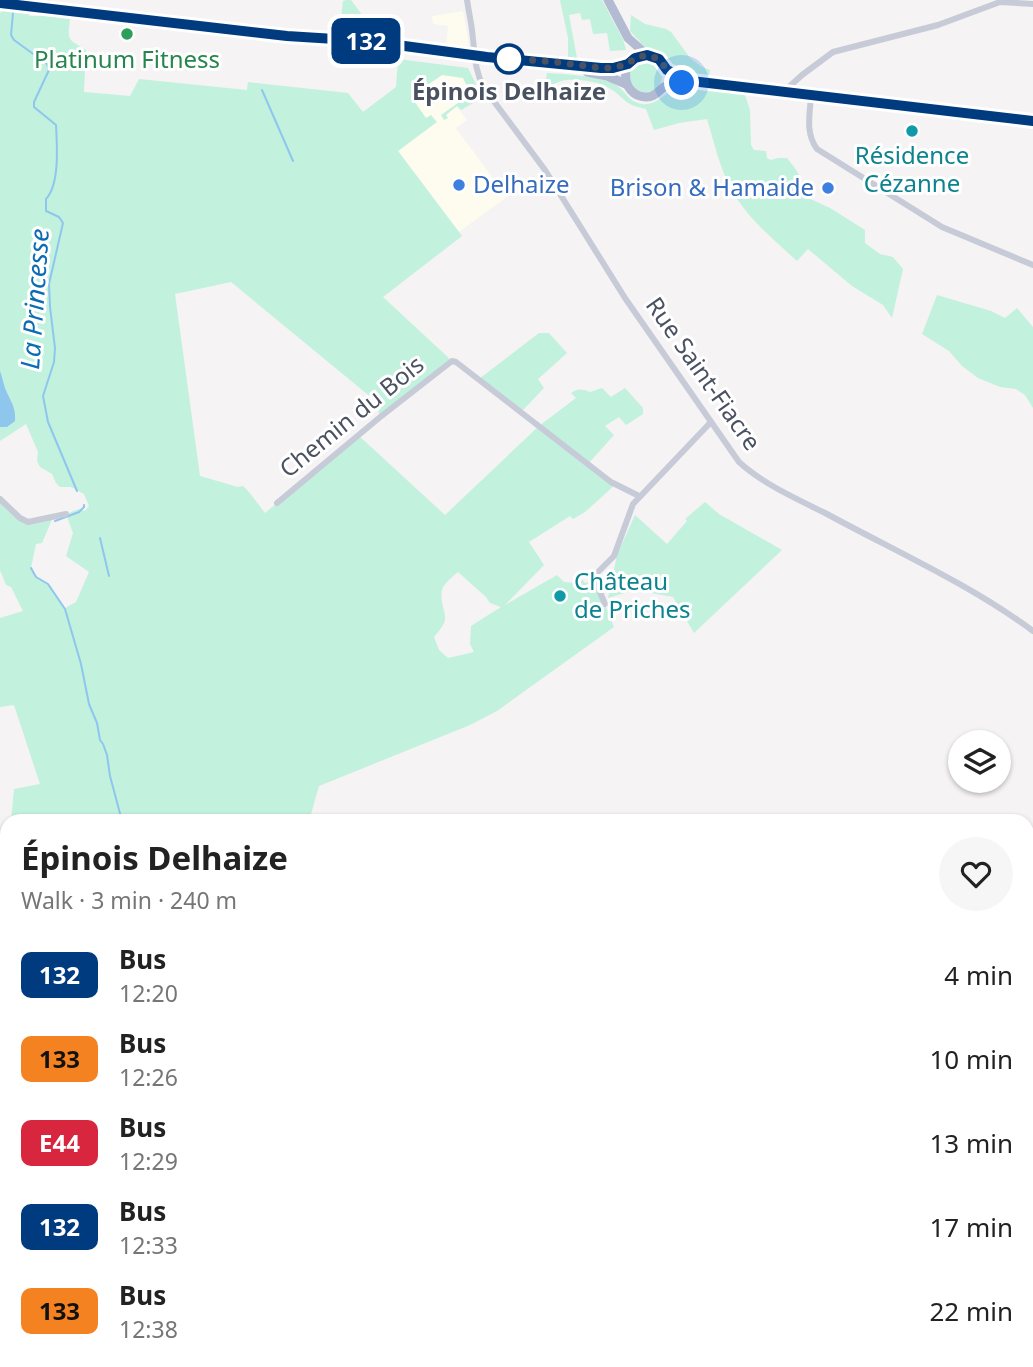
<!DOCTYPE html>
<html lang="en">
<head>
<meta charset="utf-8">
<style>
  :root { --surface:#fff; --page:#f6f6f6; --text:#222; --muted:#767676 }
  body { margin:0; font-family:"Noto Sans",sans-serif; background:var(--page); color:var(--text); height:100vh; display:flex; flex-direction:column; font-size:26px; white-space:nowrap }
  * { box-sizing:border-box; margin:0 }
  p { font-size:23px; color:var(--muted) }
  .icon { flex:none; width:38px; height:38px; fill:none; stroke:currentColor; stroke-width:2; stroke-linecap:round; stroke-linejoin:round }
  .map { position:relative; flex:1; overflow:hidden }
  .details { position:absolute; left:0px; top:814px; width:1034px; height:555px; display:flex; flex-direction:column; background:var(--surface); border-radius:21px 21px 0 0; box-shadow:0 2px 5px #0004 }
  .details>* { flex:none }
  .badge { padding:0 14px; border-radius:10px; font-size:24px; line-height:46px }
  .buttons { position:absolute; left:948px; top:730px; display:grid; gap:14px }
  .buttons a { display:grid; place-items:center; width:63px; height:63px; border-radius:50%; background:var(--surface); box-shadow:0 2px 5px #0004; font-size:35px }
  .you { position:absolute; width:35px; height:35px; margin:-18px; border:5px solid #fff; border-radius:50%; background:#1a73e8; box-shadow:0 0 0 10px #1a73e833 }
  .map>.badge { position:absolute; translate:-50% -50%; box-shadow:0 0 0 4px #fff }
  .round { display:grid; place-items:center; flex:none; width:74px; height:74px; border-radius:37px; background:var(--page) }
  .headline { display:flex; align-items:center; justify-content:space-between; height:119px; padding:0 21px }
  h1 { font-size:33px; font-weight:700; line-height:52px }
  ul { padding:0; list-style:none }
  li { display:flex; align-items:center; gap:21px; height:84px; padding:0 21px }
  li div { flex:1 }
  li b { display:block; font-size:26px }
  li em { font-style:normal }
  li .badge { min-width:77px; font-weight:700; text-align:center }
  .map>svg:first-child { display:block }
  .commercial { fill:#fdfcee }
  .green { fill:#c2f1de; fill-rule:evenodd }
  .water { fill:#8fc6ee }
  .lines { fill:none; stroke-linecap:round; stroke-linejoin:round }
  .stream { stroke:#8fc6ee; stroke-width:2 }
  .minor { stroke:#c6cbd7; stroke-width:6 }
  .tertiary { stroke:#c6cbd7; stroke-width:7 }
  .primary { stroke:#b2bbd1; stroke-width:9 }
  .line-casing { stroke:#fff; stroke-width:16 }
  .line { stroke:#003b80; stroke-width:10 }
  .walk { stroke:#4a5161; stroke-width:7; stroke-dasharray:0 12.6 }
  .leisure-dot { fill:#2e9e5b; stroke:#fff; stroke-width:2.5 }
  .stop-dot { fill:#fff; stroke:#003b80; stroke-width:3.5 }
  .culture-dot { fill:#0f9aa8; stroke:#fff; stroke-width:2.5 }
  .shop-dot { fill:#3f7fe0; stroke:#fff; stroke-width:2.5 }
  .labels { text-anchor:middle; stroke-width:6; stroke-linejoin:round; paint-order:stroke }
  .leisure-label { font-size:24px; fill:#27864d; stroke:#fff }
  .stop-label { font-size:24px; font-weight:bold; fill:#4a5161; stroke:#fff }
  .culture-label { font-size:24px; fill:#0d838f; stroke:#fff }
  .shop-label { font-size:24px; fill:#366cbe; stroke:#fff; text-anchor:start }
  .street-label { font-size:24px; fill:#4a5161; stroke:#fff }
  .water-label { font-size:26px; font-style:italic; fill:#0b6cb3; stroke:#fff }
</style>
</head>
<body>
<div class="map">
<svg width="1033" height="1367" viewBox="0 0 1033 1367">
  <rect width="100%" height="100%" fill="#f5f3f3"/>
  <g class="commercial">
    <polygon points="463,11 469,45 466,47 446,45 448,26 433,24 432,16"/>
    <polygon points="442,75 463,78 469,90 468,96 456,105 467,120 456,128 507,197 459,232 398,151 436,122 426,119 414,101 416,93"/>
  </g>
  <g class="green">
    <polygon points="347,0 351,0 368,23 356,37 339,35 343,1"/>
    <polygon points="560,0 602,0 623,39 626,50 610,51 607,33 593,34 590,19 582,20 580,13 569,15 577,58 576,59 568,58 568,38"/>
    <path d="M4,10L28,13L30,16H40L43,14L70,17C68,41 66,38 86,50L84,92L130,96L139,79L247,90L248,82L348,93L363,112L396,87L398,59L468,68L476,84L475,102L461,110L457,106L446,115L448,118L444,120L441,115L468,96L466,92L469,90L463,78L442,75L416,93L414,101L426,118L431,115L437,122L398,151L462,236L383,297L452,361L379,418L378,403L231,282L175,294L200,476L238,487L243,486L249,492L265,513L358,435L445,515L539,426L576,398L571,393C578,388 583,389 590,392L602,388L611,397L625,388L643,408V414L626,425L619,417L605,426L614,435L588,464L616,484L585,512L573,519L570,516L529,542L544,565L505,605L557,575L564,582L574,583L583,580L585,583L595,580L614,627L497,711L470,725L319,786L309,821H11L14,789L40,784L14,705L0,707V618L23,611L11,587L6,585L0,570V499L23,520L53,517L42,543L36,544L31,568L36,577L48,584L65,608L76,602L89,572L66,556L73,533L66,514L79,509L85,511L89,506L84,494L71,487H60L56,483L52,474L40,467L37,461L38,452L26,424L0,441V13ZM458,572L486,597L490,603L501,607L471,626L470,644L474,652L448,658L439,650L434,637C437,633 442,628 444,623C446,619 445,615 444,611C439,589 440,587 458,572Z"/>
    <polygon points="631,15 645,24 666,29 671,32 690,58 702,67 710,70 709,78 692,75 675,69 662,53 645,47 630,31"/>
    <circle cx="646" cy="76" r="16"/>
    <path d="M547,73C565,74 602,76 616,85C626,91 628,102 642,104C659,106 665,90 680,88C698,86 727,92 745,95L750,110L751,145L754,150L766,151L767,158L771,160L778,158H787C797,170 804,180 804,196L830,208L865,230V243L880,254L893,257L903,269L892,318L883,305L852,286L808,249L797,261C773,239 745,216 730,187C719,166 714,141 707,119L679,123L654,130L646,109C622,104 627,99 609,88C598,81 578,79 566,80C559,81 552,85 545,88Z"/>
    <polygon points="937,295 991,311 1005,318 1017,308 1033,327 1033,408 1025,395 1016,389 1000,387 978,378 962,366 949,351 922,334"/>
    <polygon points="539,333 549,333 567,353 538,379 544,388 521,412 479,379"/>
    <polygon points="705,502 719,514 782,550 694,633 673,597 635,590 608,598 617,555 635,515 667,544 687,521 685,519"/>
    <polygon points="1027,1335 1033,1338 1033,1367 940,1367 943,1362 1027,1362"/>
    <polygon points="411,1362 574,1362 579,1367 411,1367"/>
  </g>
  <path class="water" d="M0,371C2,376 3,382 5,388C10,401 16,406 15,421L7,427H0Z"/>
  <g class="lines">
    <g class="stream">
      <path d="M13,13L11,35L14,40L47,64L49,70L34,102V107L56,125C57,145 60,184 46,199V211L59,217L63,223L49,284L50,307L55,348L54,362L43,396L48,422L77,491"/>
      <polyline points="262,90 293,161"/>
      <polyline points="55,521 79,512 84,507 84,505"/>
      <polyline points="100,538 109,576"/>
      <polyline points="31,568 36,577 48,584 65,609 81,664 89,704 97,723 100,740 103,744 107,755 110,776 122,821"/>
      <polyline points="741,1362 749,1367"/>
    </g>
    <g class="minor">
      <path d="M467,0C469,13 472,26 473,39C475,57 475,71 484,88L545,170L625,298L739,462C763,484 797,499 827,514C895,551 971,585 1033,631"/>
      <polyline points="786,93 790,86 802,75 833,52 938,25 1000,2 1033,4"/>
      <path d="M811,96C810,114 805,133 817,149L942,227L1033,265"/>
      <polyline points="0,499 20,518 28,522 66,514"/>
      <polyline points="277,503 379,418 452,361 456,362 611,482 639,496"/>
      <polyline points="605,604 595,580 596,574 614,556 633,504 710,423"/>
      <polyline points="1027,1334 1033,1337"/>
      <polyline points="937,1367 941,1362"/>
    </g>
    <g class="tertiary">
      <polyline points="0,932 7,937"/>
      <polyline points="578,1362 583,1367"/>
    </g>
    <g class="primary">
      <polyline points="608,0 628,38 647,55"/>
      <polyline points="0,3 287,36 367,41 522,61 555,62 601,68 613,68 628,64"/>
      <polyline points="587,72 607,76 626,84"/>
      <path d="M691,81C684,78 677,76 671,72C661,66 661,54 645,55C619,55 619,96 646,97C655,97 657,92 664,87C671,83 683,82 691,81L1033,121"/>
    </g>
  </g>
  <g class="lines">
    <g class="line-casing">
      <polyline id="line" points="0,3 287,36 367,41 487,57 601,68 613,68 628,64 635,58 647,55 659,59 667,70 691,81 1033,121"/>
    </g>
    <use href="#line" class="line"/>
    <polyline class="walk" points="509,59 502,58 555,62 601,68 613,68 628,64 635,58 647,55 659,59 667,70 691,81 682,83"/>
  </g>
  <circle class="leisure-dot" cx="127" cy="34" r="7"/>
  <circle class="stop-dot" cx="509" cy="59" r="14"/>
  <g class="culture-dot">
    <circle cx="912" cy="131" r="7"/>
    <circle cx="560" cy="596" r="7"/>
  </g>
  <g class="shop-dot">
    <circle cx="459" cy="185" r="7"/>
    <circle cx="828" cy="188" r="7"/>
  </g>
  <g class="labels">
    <g class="leisure-label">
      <text x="127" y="68">Platinum Fitness</text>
    </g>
    <g class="stop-label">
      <text x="509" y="100">Épinois Delhaize</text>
    </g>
    <g class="culture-label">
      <text x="912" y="164">Résidence<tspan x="912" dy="28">Cézanne</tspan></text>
      <text x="574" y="590" text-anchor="start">Château<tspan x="574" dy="28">de Priches</tspan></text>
    </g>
    <g class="shop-label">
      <text x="473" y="193">Delhaize</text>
      <text x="814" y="196" text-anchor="end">Brison &amp; Hamaide</text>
    </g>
    <g class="street-label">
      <text transform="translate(703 374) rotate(55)" y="8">Rue Saint-Fiacre</text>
      <text transform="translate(352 417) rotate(-39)" y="8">Chemin du Bois</text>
    </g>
    <g class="water-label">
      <text transform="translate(35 299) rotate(-86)" y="9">La Princesse</text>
    </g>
  </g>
</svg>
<div class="buttons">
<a><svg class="icon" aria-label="layers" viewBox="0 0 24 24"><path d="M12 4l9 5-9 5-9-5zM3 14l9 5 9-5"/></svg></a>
</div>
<div class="you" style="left:682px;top:83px"></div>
<b class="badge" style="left:366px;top:41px;background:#003b80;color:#fff">132</b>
<section class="details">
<div class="headline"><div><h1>Épinois Delhaize</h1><p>Walk · 3 min · 240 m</p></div><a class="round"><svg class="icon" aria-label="heart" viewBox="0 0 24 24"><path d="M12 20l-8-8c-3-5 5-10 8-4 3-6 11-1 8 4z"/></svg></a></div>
<ul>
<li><span class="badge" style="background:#003b80;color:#fff">132</span><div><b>Bus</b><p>12:20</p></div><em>4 min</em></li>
<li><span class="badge" style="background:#f58220;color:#111">133</span><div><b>Bus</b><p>12:26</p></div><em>10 min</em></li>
<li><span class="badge" style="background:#d7263d;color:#fff">E44</span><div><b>Bus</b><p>12:29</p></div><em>13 min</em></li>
<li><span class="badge" style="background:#003b80;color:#fff">132</span><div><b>Bus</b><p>12:33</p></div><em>17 min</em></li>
<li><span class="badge" style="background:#f58220;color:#111">133</span><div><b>Bus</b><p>12:38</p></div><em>22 min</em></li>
</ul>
</section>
</div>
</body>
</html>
